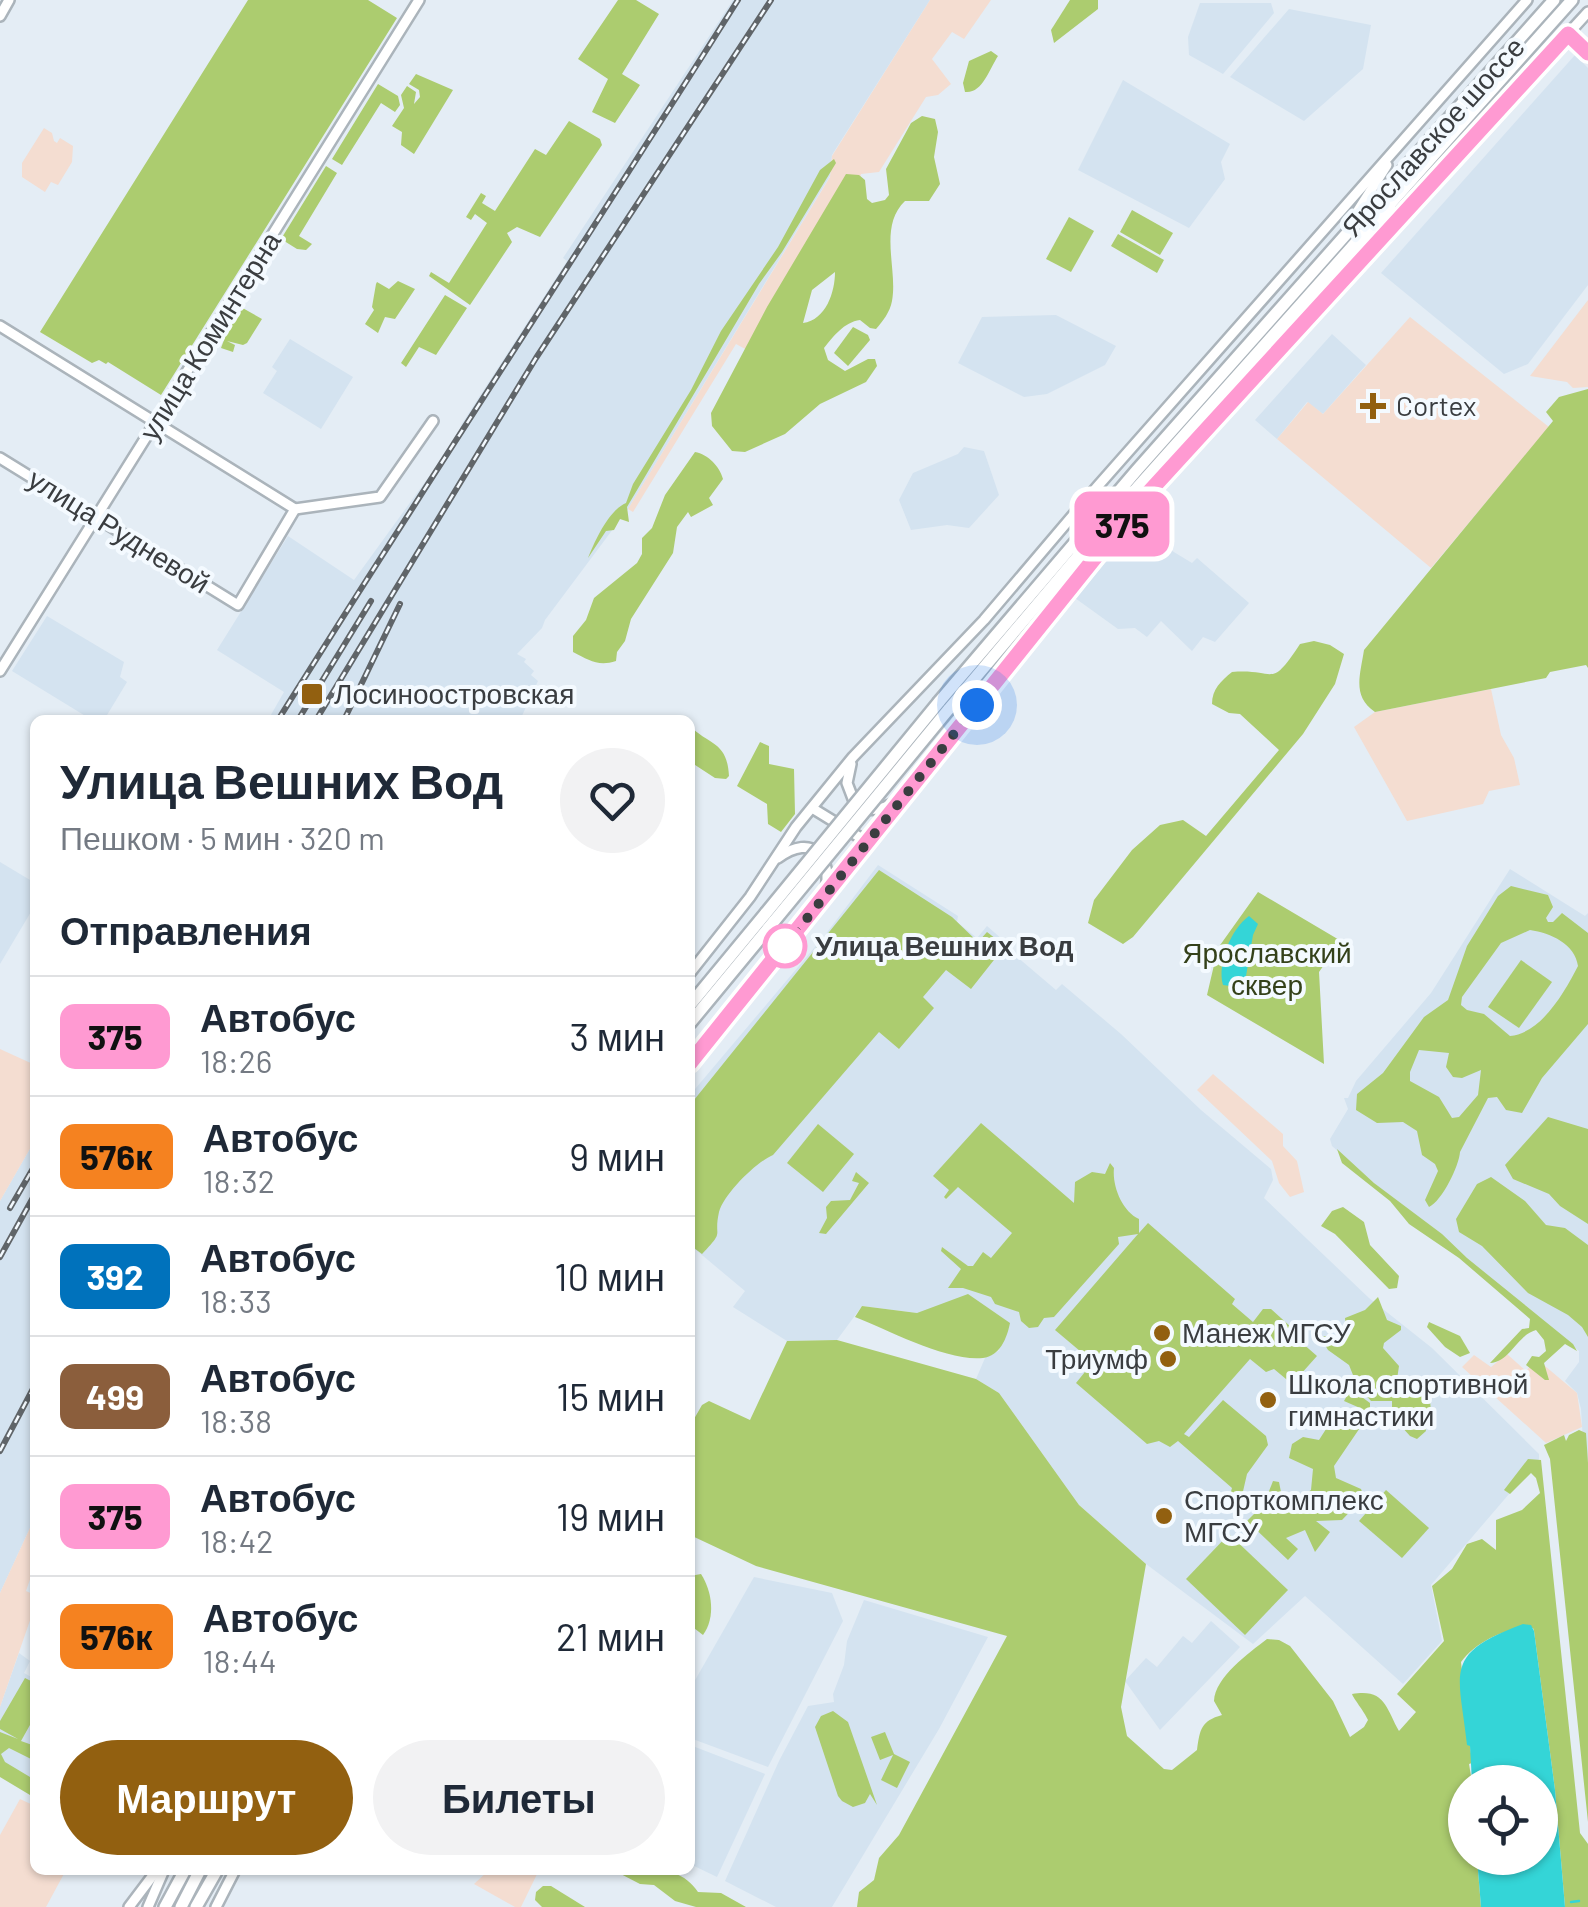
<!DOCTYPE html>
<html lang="ru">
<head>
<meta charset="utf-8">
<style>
  :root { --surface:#fff; --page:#f2f2f3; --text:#1f2937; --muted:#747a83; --line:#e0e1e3; --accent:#926010 }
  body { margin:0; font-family:Barlow,sans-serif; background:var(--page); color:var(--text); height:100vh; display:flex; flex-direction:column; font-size:38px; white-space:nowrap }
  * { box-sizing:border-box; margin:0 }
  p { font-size:32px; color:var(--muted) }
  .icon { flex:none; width:55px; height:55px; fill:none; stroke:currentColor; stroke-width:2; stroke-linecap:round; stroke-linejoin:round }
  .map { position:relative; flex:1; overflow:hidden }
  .side { position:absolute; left:30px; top:715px; width:665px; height:1160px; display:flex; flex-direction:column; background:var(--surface); border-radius:15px; box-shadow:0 2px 8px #0004 }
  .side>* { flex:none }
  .badge { padding:0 20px; border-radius:15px; font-size:35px; line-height:65px }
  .controls { position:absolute; left:1448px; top:1765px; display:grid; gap:20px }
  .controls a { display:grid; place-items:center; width:110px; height:110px; border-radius:50%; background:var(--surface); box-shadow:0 2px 8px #0004; font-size:50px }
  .you { position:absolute; width:50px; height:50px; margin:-25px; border:8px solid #fff; border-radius:50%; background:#1a73e8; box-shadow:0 0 0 15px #1a73e833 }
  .map>.badge { position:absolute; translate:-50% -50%; box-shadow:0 0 0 5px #fff }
  h2 { padding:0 30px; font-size:38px; line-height:90px }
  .round { display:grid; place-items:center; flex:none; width:105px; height:105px; border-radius:52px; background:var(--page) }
  .summary { display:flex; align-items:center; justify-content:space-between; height:170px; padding:0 30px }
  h1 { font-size:48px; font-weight:600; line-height:75px }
  .cta { display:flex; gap:20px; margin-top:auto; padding:20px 30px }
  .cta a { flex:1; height:115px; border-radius:60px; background:var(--accent); color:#fff; font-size:40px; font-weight:600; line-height:115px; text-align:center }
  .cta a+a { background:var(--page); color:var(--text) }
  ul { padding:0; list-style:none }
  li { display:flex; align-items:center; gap:30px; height:120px; padding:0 30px; border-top:2px solid var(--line) }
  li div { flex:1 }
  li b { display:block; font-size:38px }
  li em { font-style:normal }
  li .badge { min-width:110px; font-weight:700; text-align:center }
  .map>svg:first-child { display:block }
  .built { fill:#d4e3f0 }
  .industrial { fill:#f4ddd1 }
  .green { fill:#accc6f; fill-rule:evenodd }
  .water { fill:#34d5d7 }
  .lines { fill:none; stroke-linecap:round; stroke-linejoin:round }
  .stream { stroke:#34d5d7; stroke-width:2.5 }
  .minor-casing { stroke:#abb4bb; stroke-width:14 }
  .major-casing { stroke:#abb4bb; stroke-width:16 }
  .minor { stroke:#fff; stroke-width:9 }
  .major { stroke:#fff; stroke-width:11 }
  .rail-casing { stroke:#606569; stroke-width:6 }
  .rail { stroke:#f4faff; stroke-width:2.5; stroke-dasharray:8; stroke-linecap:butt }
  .major-bridge-casing { stroke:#abb4bb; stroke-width:16; stroke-linecap:butt }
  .major-bridge { stroke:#fff; stroke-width:11 }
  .line-casing { stroke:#fff; stroke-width:22 }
  .line { stroke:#ff9ad2; stroke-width:15 }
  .walk { stroke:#3a3d40; stroke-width:10; stroke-dasharray:0 18 }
  .poi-dot { fill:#926010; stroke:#f4faff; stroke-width:4 }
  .stop-dot { fill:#fff; stroke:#ff9ad2; stroke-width:5 }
  .labels { text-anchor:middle; stroke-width:8; stroke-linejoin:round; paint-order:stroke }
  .street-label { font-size:28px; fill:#3a3d40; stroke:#f4faff }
  .poi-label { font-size:28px; fill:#3a3d40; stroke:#f4faff; text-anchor:start }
  .stop-label { font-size:28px; font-weight:bold; fill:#3a3d40; stroke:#f4faff; text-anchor:start }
  .park-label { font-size:28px; fill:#34411a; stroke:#f4faff }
</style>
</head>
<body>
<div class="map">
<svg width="1588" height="1907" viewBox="0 0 1588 1907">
  <rect width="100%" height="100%" fill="#e4edf5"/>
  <g class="built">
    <polygon points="733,0 930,0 832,155 830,176 628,509 545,620 542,628 517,654 526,659 524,662 534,671 531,675 538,681 520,720 268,720 284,692 217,650 288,536 354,580 459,435 461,425 567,261 563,258"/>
    <polygon points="1200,3 1271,3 1274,13 1223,74 1189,55 1188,37"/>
    <polygon points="1289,9 1371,25 1363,69 1304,121 1230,77"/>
    <polygon points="1575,55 1588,68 1588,285 1528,364 1504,374 1381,273"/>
    <polygon points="1123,80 1230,144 1221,162 1225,179 1189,228 1078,170"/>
    <polygon points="1056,315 1116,346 1105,365 1047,394 1024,397 958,363 982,317"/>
    <polygon points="1332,334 1366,365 1323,414 1307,402 1277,439 1255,420"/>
    <polygon points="290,339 353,377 321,429 263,393 277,371 272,367"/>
    <polygon points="964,447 984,451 999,495 969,528 947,525 911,530 899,500 913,473 958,454"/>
    <polygon points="1139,524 1159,543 1192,563 1197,558 1249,603 1215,642 1203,637 1192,651 1161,621 1147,637 1135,628 1118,629 1075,598"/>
    <polygon points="47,616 124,662 120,677 127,682 104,720 92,720 12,671"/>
    <polygon points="0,862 35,883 35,905 0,964"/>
    <polygon points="878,865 958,916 957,922 977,938 987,926 1010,946 1009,950 1056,990 1062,984 1121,1034 1201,1110 1271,1169 1273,1180 1264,1198 1369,1298 1432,1348 1539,1454 1539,1459 1431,1585 1442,1641 1403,1684 1305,1596 1253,1644 1146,1564 1079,1505 999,1393 976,1379 985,1358 1000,1350 917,1313 862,1306 837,1340 787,1341 733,1307 745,1291 690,1245 690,1095 825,935"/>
    <polygon points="1510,869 1585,916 1588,913 1588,1521 1581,1409 1577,1393 1565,1381 1579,1362 1579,1351 1433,1235 1332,1146 1330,1139 1348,1109 1344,1098 1348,1098 1356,1081 1431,993"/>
    <polygon points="35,1140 35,1517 0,1593 0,1201"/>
    <polygon points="754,1577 832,1593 843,1621 768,1767 690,1738 690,1689"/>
    <polygon points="864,1600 988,1637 939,1729 832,1907 776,1907 725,1881 779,1761 808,1706 834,1702 833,1694 844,1665 847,1641"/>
    <polygon points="1211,1621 1240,1647 1160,1730 1125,1681 1146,1658 1157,1667 1183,1636 1192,1643"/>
    <polygon points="19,1653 30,1661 24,1673 35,1679 35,1787 0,1772 0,1707"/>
    <polygon points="690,1745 765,1774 717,1877 690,1864"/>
  </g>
  <g class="industrial">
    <polygon points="930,0 991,0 964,39 952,32 932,59 951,84 938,95 926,97 879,172 861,174 856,197 747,350 736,344 633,512 628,509 830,177 832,156"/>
    <polygon points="44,128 52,133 54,141 57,143 60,138 73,146 72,162 58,185 51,182 45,192 22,177 22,163"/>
    <polygon points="1588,300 1588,387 1573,388 1567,382 1530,376"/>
    <polygon points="1410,317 1549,427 1431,568 1277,439 1308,402 1323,414"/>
    <polygon points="1491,689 1501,735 1514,758 1520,785 1489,791 1483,804 1407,821 1354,727 1375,712"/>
    <polygon points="0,1049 35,1065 35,1140 0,1201"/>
    <polygon points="1213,1074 1283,1134 1283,1146 1297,1161 1304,1192 1290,1197 1279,1183 1272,1161 1197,1090"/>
    <polygon points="1507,1354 1526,1371 1532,1364 1545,1366 1577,1393 1582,1427 1546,1443 1462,1367 1474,1355 1491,1367"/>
    <polygon points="35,1517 35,1565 26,1591 35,1595 35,1606 0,1707 0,1593"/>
    <polygon points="20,1799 35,1806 35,1870 66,1870 46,1907 0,1907 0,1835"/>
    <polygon points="489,1870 539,1870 521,1907 515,1907 474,1884"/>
  </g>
  <g class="green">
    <polygon points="248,0 368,0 397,18 161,395 108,362 106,364 99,360 92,363 40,332"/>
    <polygon points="618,0 636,0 659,14 622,74 640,85 615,123 592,112 608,79 578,59"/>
    <polygon points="1070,0 1098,0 1098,9 1054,43 1051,30"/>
    <path d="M991,51L998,56C989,70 982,94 965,92L963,83L969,61Z"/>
    <polygon points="416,74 453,90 414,154 401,145 402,132 392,126 404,108 401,95 407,86 416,92 414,104 420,97 419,90 409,84"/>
    <polygon points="378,84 398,96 400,105 395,112 381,103 342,165 332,159"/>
    <path d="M922,116L935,119L938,132L934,157L940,184L929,201H905C878,227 898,269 892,301C890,312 883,321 876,329L870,328L860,320C844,322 833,337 824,348L828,360L845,371L868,359H875L877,366L866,382L820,404L785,434L745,452L732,451L712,426L711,413L767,307L846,174L859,175L865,180L867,199L872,203L885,200L889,195L886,169L911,123ZM835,272C835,292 826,320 803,323L812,290Z"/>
    <polygon points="569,121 600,139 602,145 540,237 517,227 507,233 512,242 470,305 429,276 431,272 449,283 487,223 475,214 471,220 466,217 481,193 486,196 482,203 495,211 535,149 546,155"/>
    <path d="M834,159L836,163L782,252L759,284L627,507L629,522L620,519L614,530L606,531L588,558C595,541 608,511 626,503L633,484L691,390L721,331L778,247L820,170Z"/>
    <polygon points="326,166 337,173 299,236 312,244 306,250 297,249 281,239"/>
    <polygon points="1132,210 1173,233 1160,255 1120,232"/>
    <polygon points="1069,217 1094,231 1071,272 1046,259"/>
    <polygon points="1118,234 1164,260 1157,273 1111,246"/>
    <polygon points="398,281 415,289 395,319 385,317 378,333 365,324 374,310 372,307 376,284 377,282 389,289"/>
    <polygon points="445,295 467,308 436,355 419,347 406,367 401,363"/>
    <polygon points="239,306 262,319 247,343 243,345 227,341 235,345 233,352 221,348 224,340 221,335"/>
    <polygon points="853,327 868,335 870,340 848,366 834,353"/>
    <path d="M1588,389V668L1586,665L1550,672L1546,678L1375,712C1352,696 1360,676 1364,650L1553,421L1546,412L1559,397Z"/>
    <path d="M695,452C708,454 720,467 723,479L709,498L713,505L691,517L688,512L677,527L673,553L631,619L625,641L617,652L616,661C598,667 589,660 573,652V636L586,620L594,598L637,563L642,554V538L652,528L665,495Z"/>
    <path d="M1314,641L1330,645L1344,654L1335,684L1303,734L1133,937L1123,944L1088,923L1094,900L1132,850L1160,825L1183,820L1206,836L1279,750L1240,714L1229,713L1212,704C1212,689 1221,681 1232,672C1277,668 1269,691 1300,644Z"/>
    <path d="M690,726C710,746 727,741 729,776L726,779L715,778L692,763Z"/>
    <polygon points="760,742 769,746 769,764 794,769 795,814 781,832 768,824 767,804 737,786"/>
    <path d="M879,870L952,917L978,942L987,932L1005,946L971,989L946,970L923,997L934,1008L899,1049L879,1032L773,1155C756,1162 724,1194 719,1212C713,1239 726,1229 702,1254L690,1245V1105Z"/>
    <path d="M1511,886L1548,895L1553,907L1546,918L1548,922H1553L1562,913L1588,933V1024L1542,1078L1522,1113L1506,1110L1497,1097L1488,1098L1460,1152C1459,1166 1442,1201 1429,1207L1425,1200L1438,1171L1435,1164L1422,1155L1417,1131L1403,1122L1377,1123L1356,1110L1357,1094L1383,1073L1424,1017L1448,1000L1467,946L1498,896ZM1530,930C1551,933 1575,944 1578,966C1565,991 1542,1033 1510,1036L1484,1014L1467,1010L1461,1005L1462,997L1501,943ZM1419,1050L1449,1053L1446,1067L1453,1077L1462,1078L1481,1070L1478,1095L1459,1117L1452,1118L1439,1097L1410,1081V1072Z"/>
    <polygon points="1258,892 1341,941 1319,972 1324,1064 1207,995 1218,948"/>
    <polygon points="1521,960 1552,982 1519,1028 1488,1007"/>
    <polygon points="1548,1117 1588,1129 1588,1224 1560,1206 1549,1194 1513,1179 1505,1165"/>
    <path d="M981,1123L1074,1203L1075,1182L1092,1172L1105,1174L1110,1163L1114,1168C1112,1186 1122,1211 1139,1219V1233L1148,1223L1235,1299L1232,1304L1253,1322L1263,1309H1271L1301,1336V1342L1317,1356L1292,1384L1274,1369L1266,1372L1250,1359L1184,1434L1189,1437L1223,1400L1266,1436L1268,1445L1247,1474L1241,1500L1235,1508L1228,1502L1232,1488L1178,1441L1170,1447L1159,1441L1147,1444L1076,1383L1093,1362L1055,1330L1138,1234L1118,1237L1119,1244L1054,1317L1044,1318L1038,1327L1029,1328L1021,1321L1019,1312L995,1304L991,1297L963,1288H948L961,1269L941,1251L942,1247L968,1266H973L983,1252L991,1258L1012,1233L958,1187L946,1199L944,1197L949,1190L933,1176Z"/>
    <polygon points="818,1124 854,1154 823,1192 787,1163"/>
    <path d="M1337,1149L1374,1183L1442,1234L1467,1258L1573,1344L1577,1351L1565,1344L1544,1363L1549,1380H1545L1526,1365L1532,1356L1539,1357L1546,1351L1544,1340L1536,1330C1517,1335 1510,1362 1490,1363L1522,1329L1529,1328L1530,1319L1459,1258L1409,1224L1390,1201L1342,1163Z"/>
    <polygon points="856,1172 869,1183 826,1234 819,1233 827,1218 826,1207 831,1201 850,1200 859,1183 852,1181"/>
    <polygon points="1491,1177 1525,1201 1546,1225 1565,1228 1588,1245 1588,1337 1582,1327 1568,1315 1528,1293 1482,1246 1459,1232 1456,1219 1477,1184"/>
    <polygon points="1343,1207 1364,1222 1370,1245 1399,1276 1397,1288 1389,1289 1335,1234 1321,1226 1332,1211"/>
    <path d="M968,1294L1010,1323C1007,1338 1000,1356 983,1358C948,1362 888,1330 855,1317L862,1306L917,1313Z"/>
    <polygon points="1378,1297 1387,1320 1401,1326 1401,1330 1384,1343 1383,1348 1399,1366 1396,1386 1405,1394 1417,1390 1430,1400 1431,1412 1423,1415 1426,1431 1417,1439 1410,1436 1392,1416 1392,1401 1371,1401 1357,1385 1349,1365 1328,1350 1321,1338 1325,1336 1336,1342 1346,1330 1345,1318 1365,1310"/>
    <polygon points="1429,1322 1460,1336 1470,1353 1460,1357 1445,1347 1427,1327"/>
    <path d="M837,1340L976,1379L999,1393L1079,1505L1146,1564L1121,1707L1127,1736L1164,1769L1172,1770L1197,1750C1200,1729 1201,1721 1222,1715L1214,1701C1215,1677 1249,1653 1267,1639L1279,1640L1290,1646L1333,1701L1350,1737L1364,1727L1368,1720C1364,1711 1353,1698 1352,1694C1385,1688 1386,1708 1399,1731L1416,1712L1397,1694L1444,1641L1432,1586L1452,1569L1467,1544L1482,1539L1496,1550V1520L1522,1510L1540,1493L1536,1478L1531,1473L1510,1494L1504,1490L1528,1459L1541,1460L1580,1833L1588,1844V1907H1565L1555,1790L1534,1631L1533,1628C1507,1627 1477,1641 1461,1662L1472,1763L1469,1764L1472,1782H1465V1858H1477L1481,1907H857L859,1892L874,1880L879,1858L899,1835L1007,1636L756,1566L690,1535V1426L702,1405L709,1401L750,1420L787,1341Z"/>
    <polygon points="1349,1392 1355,1392 1370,1403 1370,1413 1334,1466 1336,1478 1361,1489 1364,1497 1342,1520 1316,1521 1330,1532 1315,1552 1305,1530 1286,1538 1298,1549 1288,1560 1247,1521 1264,1504 1273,1481 1279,1482 1282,1497 1293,1508 1295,1501 1311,1490 1313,1469 1289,1458 1292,1444 1303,1437 1319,1440 1328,1426 1347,1429 1353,1424 1360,1408 1344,1401"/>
    <polygon points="1579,1430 1586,1433 1588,1463 1588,1822 1550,1459 1544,1445 1564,1435 1566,1441 1569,1435"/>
    <polygon points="1386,1490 1429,1528 1402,1558 1359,1521"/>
    <polygon points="1229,1534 1288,1590 1245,1635 1186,1579"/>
    <path d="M701,1574C712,1591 716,1617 703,1635L690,1625V1576Z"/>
    <polygon points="25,1678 35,1683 35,1716 21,1741 35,1746 35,1761 9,1748 1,1754 5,1762 35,1780 35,1798 0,1777 0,1732 18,1739 0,1729 0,1721"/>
    <polygon points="833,1711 848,1722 877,1805 870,1794 865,1803 853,1807 842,1801 838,1796 815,1727 821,1716"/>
    <polygon points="885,1732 894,1754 910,1762 897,1788 881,1780 893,1755 880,1760 871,1737"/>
    <path d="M613,1870C645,1870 679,1863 698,1892L721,1893L746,1907H696L675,1901L654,1885L640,1884Z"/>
    <polygon points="543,1886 551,1886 585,1907 542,1907 535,1900 536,1892"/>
  </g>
  <g class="water">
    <path d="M1249,916L1258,924L1253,935L1245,982L1237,987L1223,985C1217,963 1231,929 1249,916Z"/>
    <path d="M1523,1624L1531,1625L1534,1631L1555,1790L1565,1907H1481L1477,1858H1540V1782H1472L1470,1746L1467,1745C1459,1671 1442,1654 1523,1624Z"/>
  </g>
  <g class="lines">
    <polyline class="stream" points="1571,1902 1579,1901"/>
    <g class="minor-casing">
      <g id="minor">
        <polyline points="0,16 9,0"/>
        <polyline points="1568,34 1588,53"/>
        <polyline points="1350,223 1387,165"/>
        <polyline points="1360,254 1391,209"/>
        <polyline points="0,326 295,509"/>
        <polyline points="0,458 238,605 295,509"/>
        <polyline points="295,509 380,497 433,421"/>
        <polyline points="0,671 419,0"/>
        <path d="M851,764L847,783L855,804C869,814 885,809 899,800"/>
        <polyline points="812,808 869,843"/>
        <path d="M778,858C813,832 834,858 825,894"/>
        <polyline points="690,973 750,897 796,827 853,757 984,620 1097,487 1527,0"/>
        <polyline points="690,1063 1138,504 1588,12"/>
        <polyline points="129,1907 157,1870"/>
        <polyline points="148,1907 164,1870"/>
        <polyline points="216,1907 235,1870"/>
      </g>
    </g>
    <g class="major-casing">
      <g id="major">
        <polyline points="939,702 1137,470 1554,0"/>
        <polyline points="948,710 1111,517 1572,0"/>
        <polyline points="690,1005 766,913"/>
        <polyline points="690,1023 775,920"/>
        <polyline points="165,1907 185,1870"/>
        <polyline points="181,1907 200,1870"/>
        <polyline points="196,1907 217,1870"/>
      </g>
    </g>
    <use href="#minor" class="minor"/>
    <use href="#major" class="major"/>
    <g class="rail-casing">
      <g id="rail">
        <path d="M278,720C429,479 586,241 738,0"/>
        <polyline points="298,720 371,601"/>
        <polyline points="316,720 536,358 771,0"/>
        <polyline points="344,720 400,604"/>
        <polyline points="10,1208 35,1165"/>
        <polyline points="0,1257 35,1194"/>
        <polyline points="0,1451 35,1385"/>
      </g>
    </g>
    <use href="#rail" class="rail"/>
    <g class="major-bridge-casing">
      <g id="major-bridge">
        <polyline points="766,913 939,702"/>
        <polyline points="775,920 948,710"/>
      </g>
    </g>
    <use href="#major-bridge" class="major-bridge"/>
  </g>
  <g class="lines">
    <g class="line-casing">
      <polyline id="line" points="690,1063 1138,504 1568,34 1588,53"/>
    </g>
    <use href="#line" class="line"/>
    <polyline class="walk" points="785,946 977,705"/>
  </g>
  <g class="poi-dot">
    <path d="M1368 391h10v10h10v10h-10v10h-10v-10h-10v-10h10z"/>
    <rect x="300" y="682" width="24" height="24" rx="5"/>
    <circle cx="1162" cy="1333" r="10"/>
    <circle cx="1168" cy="1359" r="10"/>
    <circle cx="1268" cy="1400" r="10"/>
    <circle cx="1164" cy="1516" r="10"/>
  </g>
  <circle class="stop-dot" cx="785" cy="946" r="20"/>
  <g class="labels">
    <g class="street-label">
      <text transform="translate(1433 137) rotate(-48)" y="10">Ярославское шоссе</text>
      <text transform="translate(210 336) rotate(-58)" y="10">улица Коминтерна</text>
      <text transform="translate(119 531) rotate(32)" y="10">улица Рудневой</text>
    </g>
    <g class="poi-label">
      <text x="1396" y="416">Cortex</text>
      <text x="334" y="704">Лосиноостровская</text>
      <text x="1182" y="1343">Манеж МГСУ</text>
      <text x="1148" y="1369" text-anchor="end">Триумф</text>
      <text x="1288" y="1394">Школа спортивной<tspan x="1288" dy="32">гимнастики</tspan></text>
      <text x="1184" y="1510">Спорткомплекс<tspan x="1184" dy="32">МГСУ</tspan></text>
    </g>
    <g class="stop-label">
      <text x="815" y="956">Улица Вешних Вод</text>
    </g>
    <g class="park-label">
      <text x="1267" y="963">Ярославский<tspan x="1267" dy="32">сквер</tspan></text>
    </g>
  </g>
</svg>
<div class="controls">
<a><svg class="icon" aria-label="locate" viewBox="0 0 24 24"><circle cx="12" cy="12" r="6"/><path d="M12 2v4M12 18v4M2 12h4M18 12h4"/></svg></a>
</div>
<div class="you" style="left:977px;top:705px"></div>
<b class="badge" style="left:1122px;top:524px;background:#ff9ad2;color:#111">375</b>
<section class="side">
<div class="summary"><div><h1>Улица Вешних Вод</h1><p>Пешком · 5 мин · 320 m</p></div><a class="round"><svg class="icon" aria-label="heart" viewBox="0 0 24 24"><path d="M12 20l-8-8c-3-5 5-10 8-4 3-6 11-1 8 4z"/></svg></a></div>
<h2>Отправления</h2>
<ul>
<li><span class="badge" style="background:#ff9ad2;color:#111">375</span><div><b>Автобус</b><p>18:26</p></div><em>3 мин</em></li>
<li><span class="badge" style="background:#f58220;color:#111">576к</span><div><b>Автобус</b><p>18:32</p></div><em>9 мин</em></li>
<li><span class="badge" style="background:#0072bc;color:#fff">392</span><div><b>Автобус</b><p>18:33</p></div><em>10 мин</em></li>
<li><span class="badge" style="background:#8b5e3c;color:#fff">499</span><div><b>Автобус</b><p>18:38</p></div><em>15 мин</em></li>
<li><span class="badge" style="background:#ff9ad2;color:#111">375</span><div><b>Автобус</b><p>18:42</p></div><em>19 мин</em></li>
<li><span class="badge" style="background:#f58220;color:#111">576к</span><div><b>Автобус</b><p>18:44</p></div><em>21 мин</em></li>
</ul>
<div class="cta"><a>Маршрут</a><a>Билеты</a></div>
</section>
</div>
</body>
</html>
